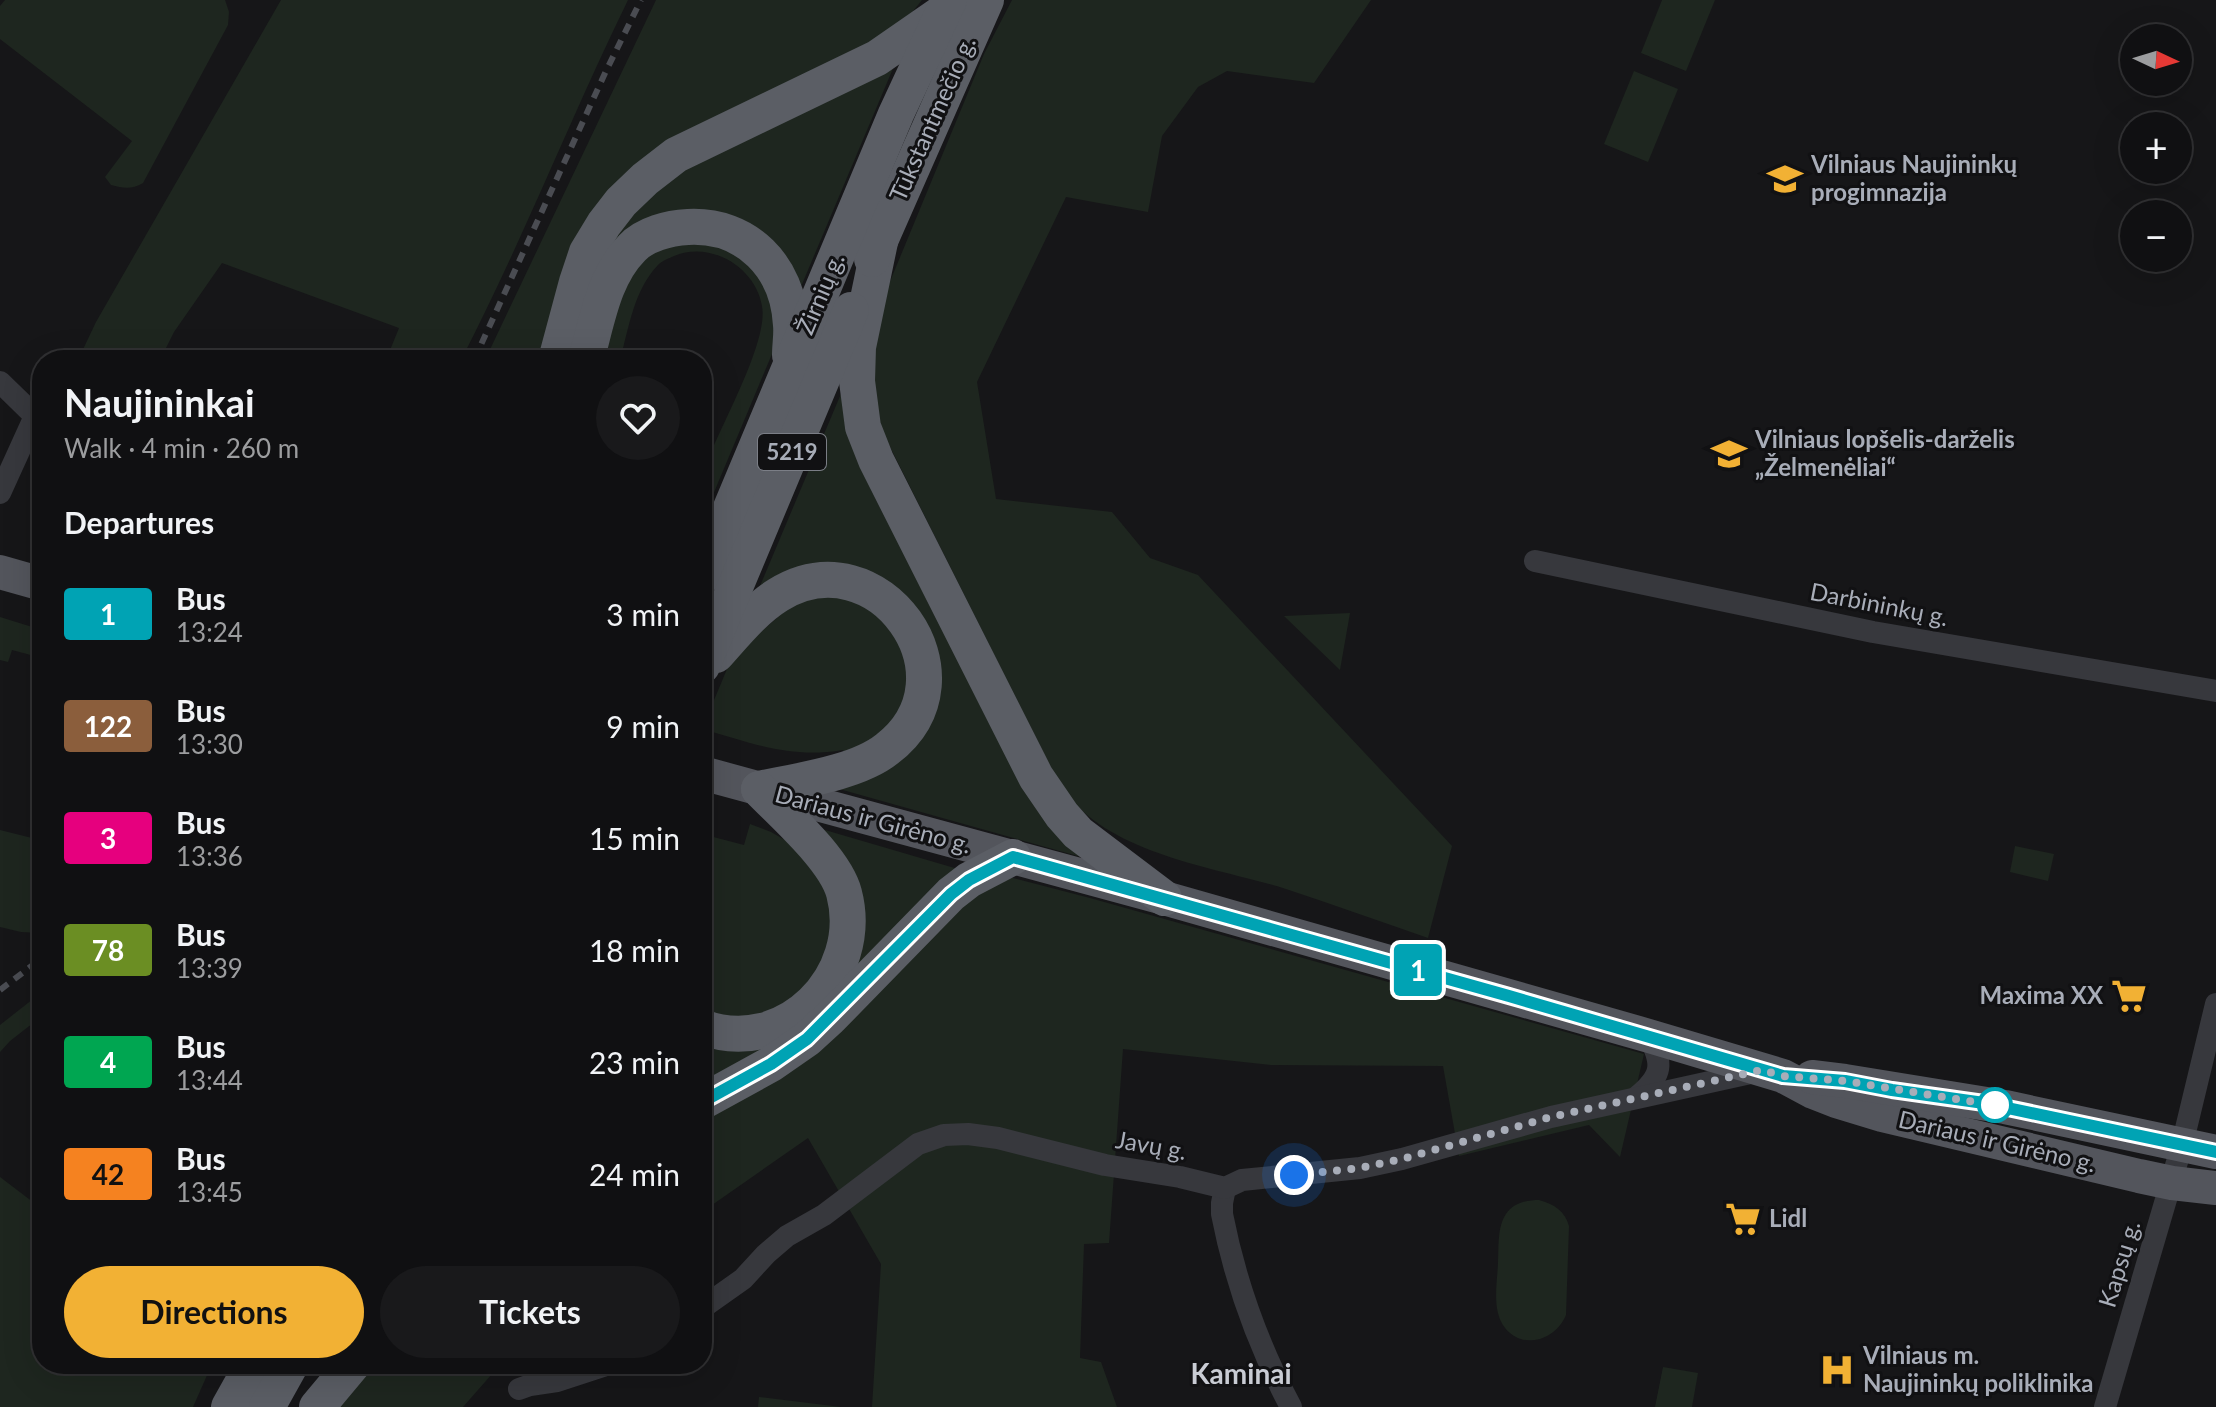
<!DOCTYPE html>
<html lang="en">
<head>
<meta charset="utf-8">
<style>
  :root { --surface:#101012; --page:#19191b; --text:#f1f3f6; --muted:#9c9d9f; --line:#303032; --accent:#f2b134 }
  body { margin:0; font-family:Lato,sans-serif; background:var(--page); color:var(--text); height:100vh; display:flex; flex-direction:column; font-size:30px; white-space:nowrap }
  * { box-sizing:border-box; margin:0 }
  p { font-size:26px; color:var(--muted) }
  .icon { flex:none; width:44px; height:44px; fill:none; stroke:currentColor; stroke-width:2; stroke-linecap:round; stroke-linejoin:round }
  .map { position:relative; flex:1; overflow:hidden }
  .panel { position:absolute; left:32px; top:350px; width:680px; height:1024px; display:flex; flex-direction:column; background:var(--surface); border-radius:32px; box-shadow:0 8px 32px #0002,0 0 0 2px var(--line) }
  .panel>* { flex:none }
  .badge { padding:0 16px; border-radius:6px; font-size:28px; line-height:52px }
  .needle { width:52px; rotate:94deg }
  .fabs { position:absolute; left:2120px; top:24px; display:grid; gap:16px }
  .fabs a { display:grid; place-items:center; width:72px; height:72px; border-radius:50%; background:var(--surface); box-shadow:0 8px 32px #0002,0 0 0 2px var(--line); font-size:40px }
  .you { position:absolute; width:40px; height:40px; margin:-20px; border:6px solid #fff; border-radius:50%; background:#1a73e8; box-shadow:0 0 0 12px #1a73e833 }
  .map>.badge { position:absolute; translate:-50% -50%; box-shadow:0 0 0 4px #fff }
  h2 { padding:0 32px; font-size:30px; line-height:72px }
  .round { display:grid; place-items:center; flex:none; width:84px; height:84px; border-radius:42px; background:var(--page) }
  .overview { display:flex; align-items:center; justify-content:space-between; height:136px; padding:0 32px }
  h1 { font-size:38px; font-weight:700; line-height:60px }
  .action { display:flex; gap:16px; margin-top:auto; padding:16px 32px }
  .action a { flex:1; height:92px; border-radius:48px; background:var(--accent); color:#111; font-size:32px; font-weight:700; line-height:92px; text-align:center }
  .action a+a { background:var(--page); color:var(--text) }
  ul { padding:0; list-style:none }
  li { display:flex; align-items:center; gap:24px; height:112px; padding:0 32px }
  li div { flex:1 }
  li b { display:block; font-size:30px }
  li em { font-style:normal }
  li .badge { min-width:88px; font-weight:700; text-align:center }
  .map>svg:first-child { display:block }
  .green { fill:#1e261f }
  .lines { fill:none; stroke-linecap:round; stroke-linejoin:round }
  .minor { stroke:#37383d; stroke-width:22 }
  .primary { stroke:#53555c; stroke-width:34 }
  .trunk { stroke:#5b5e65; stroke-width:36 }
  .rail { stroke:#4a4c52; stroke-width:6; stroke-dasharray:10 8; stroke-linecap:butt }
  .line-casing { stroke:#fff; stroke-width:18 }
  .line { stroke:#00a3b4; stroke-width:12 }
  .walk { stroke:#a8adb8; stroke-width:8; stroke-dasharray:0 14.4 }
  .stop-dot { fill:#fff; stroke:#00a3b4; stroke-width:4 }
  .labels { text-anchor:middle; stroke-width:6; stroke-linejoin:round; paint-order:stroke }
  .shield { fill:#111113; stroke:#7b7e86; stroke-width:2 }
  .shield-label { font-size:22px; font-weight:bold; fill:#a8adb8 }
  .street-label { font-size:24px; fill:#a8adb8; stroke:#111113 }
  .poi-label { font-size:24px; font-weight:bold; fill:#a8adb8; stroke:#111113; text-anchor:start }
  .quarter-label { font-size:28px; font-weight:bold; fill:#c9ccd4; stroke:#111113 }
</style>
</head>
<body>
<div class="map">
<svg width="2216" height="1407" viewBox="0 0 2216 1407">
  <rect width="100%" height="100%" fill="#161618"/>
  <g class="green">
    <path d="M5,0H225L229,12L228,25L143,183C131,190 123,188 111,185L105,177L132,141L0,39V6Z"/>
    <path d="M281,0H628C570,119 522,242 461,360H386L399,328L222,263L174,332L160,360H78L96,322Z"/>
    <polygon points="656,0 922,0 906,20 882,39 642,163 541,360 485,360"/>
    <path d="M1012,0H1371L1314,83L1227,71L1198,87L1162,136L1148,212L1066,197L977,382L996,499L1112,512L1150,558L1198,575L1452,846L1428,938C1379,921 1332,904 1283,888C1214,867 1109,854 1065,791C1060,784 1056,777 1052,770L866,399L884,296L984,54Z"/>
    <polygon points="1662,0 1715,0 1686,71 1641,53"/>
    <polygon points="897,59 800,289 738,221 605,243 672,175"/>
    <polygon points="1634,71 1678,89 1648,162 1604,144"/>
    <path d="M717,240L757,268L778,320L772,354L702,521C702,506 699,487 703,473C716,433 769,344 762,306C756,268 711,240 674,256C668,259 663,260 658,265C634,290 629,327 620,360H596L625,278L656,248Z"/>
    <polygon points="843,389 1085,858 825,785 919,733 894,587 757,593"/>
    <path d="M805,594L872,601L911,663L901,717L845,758L843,750C790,759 752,743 702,729L727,669L737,652Z"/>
    <polygon points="1350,613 1340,670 1284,616"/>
    <polygon points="0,617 42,630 42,658 12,650 8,662 0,660"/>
    <polygon points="750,824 771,832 799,848 832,901 829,954 797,1001 752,1020 702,1013 702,834 744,845"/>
    <polygon points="808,825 958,869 811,1021 702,1090 702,1038 737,1045 853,958"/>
    <polygon points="0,830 32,838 42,837 42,933 21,932 0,927"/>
    <polygon points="2015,846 2054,854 2048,881 2010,872"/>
    <polygon points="1009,877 1090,898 1644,1054 1620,1157 1589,1125 1459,1156 1443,1066 1271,1065 1123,1049 1109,1243 1084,1244 1080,1358 1101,1362 1117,1407 872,1407 881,1264 808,1138 702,1212 702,1115 948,911"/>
    <polygon points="42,992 42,1016 10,1041 0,1052 0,1025"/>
    <polygon points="0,1177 42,1209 42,1364 212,1364 193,1407 0,1407"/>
    <path d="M1539,1200C1554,1204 1565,1211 1569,1226L1566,1315C1561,1327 1552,1335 1540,1339C1531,1341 1523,1341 1516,1337C1489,1322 1497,1288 1498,1263C1499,1247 1497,1227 1506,1214C1513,1203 1526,1200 1539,1200Z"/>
    <polygon points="367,1364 598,1364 585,1369 492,1374 463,1407 329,1407"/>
    <polygon points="1663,1367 1698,1373 1692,1407 1655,1407"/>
    <polygon points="759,1397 841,1407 758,1407"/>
  </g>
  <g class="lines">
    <g class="minor">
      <polyline points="0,382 35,416 0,493"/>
      <polyline points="1535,561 1873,632 2216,691"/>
      <path d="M1638,1096C1663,1075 1663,1064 1649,1036"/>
      <path d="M1225,1188L1222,1203V1214C1235,1281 1259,1347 1291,1407"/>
      <polyline points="702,1308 743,1279 766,1254 787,1236 824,1215 918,1144 944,1135 968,1134 998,1138 1105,1165 1180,1177 1225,1188 1242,1180 1360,1168 1402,1159 1551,1117 1755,1072"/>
      <polyline points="519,1389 530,1385 557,1381 609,1364"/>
      <polyline points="2105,1407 2182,1145 2216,1004"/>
    </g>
    <g class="primary">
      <polyline points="0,572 42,584"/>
      <polyline points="702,773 1164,898 1649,1036 1783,1076 1813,1092 1836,1101 1882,1115 2139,1176 2172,1183 2216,1188"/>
      <polyline points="1812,1077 1845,1081 2005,1107 2216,1152"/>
    </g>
    <g class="trunk">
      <polyline points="881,237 858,347 857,381 863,427 876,460 1036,777 1062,815 1078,833 1164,898"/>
      <polyline points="872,259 986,0"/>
      <polyline points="556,360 577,282 587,252 604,224 621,202 645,179 676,155 877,58 942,13"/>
      <path d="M586,360C597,322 603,277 632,248C645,234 669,228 688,227C747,224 788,267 791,325C792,335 790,345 790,355"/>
      <polyline points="702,577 896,114 949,0"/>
      <path d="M716,655C735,634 754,610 778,595C878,533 981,677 887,749C857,773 797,781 759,789"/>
      <polyline points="702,666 851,310"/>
      <path d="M702,1027C785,1058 866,976 844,893C835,859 784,815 759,789"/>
      <polyline points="702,1102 771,1064 807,1039 830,1018 951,894 969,880 1013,857"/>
      <polyline points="229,1407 253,1364"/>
      <polyline points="267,1407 291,1364"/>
      <polyline points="317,1407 353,1364"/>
    </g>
    <g class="rail">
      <polyline points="474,360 606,71 641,0"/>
      <polyline points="0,990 42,958"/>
    </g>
  </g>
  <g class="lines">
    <g class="line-casing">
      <polyline id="line" points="702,1102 771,1064 807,1039 951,894 969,880 1013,857 1509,996 1783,1076 1845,1081 1892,1090 1984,1103 2216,1152"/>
    </g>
    <use href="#line" class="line"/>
    <polyline class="walk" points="1294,1175 1360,1168 1402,1159 1551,1117 1762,1070 1783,1076 1845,1081 2005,1107 1995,1105"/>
  </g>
  <defs>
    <g id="school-bare" transform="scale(2.76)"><path d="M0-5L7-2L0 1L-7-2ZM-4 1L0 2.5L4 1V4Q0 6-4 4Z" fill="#f2b134" stroke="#111113" stroke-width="2.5" paint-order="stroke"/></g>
    <g id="supermarket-bare" transform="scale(2.76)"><path d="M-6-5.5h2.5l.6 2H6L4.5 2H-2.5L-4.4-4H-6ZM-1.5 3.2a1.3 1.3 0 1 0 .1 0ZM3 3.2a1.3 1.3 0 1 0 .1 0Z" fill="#f2b134" stroke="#111113" stroke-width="2.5" paint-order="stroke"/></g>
    <g id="hospital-bare" transform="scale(2.76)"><path d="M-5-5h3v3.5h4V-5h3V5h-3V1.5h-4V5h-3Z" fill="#f2b134" stroke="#111113" stroke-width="2.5" paint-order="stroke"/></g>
  </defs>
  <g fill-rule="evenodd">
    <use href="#school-bare" x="1785" y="179"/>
    <use href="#school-bare" x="1729" y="454"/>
    <use href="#supermarket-bare" x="2129" y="996"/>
    <use href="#supermarket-bare" x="1743" y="1219"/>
    <use href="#hospital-bare" x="1837" y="1370"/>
  </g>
  <circle class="stop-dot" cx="1995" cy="1105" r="16"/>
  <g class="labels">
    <rect class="shield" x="758" y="434" width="68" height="36" rx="6"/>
    <g class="shield-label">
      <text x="792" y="460">5219</text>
    </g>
    <g class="street-label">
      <text transform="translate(933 119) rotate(-66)" y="8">Tūkstantmečio g.</text>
      <text transform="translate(821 294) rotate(-67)" y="8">Žirnių g.</text>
      <text transform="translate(1879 605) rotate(11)" y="8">Darbininkų g.</text>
      <text transform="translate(873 820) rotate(15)" y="8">Dariaus ir Girėno g.</text>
      <text transform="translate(1997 1142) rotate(13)" y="8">Dariaus ir Girėno g.</text>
      <text transform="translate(1151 1146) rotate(10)" y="8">Javų g.</text>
      <text transform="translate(2120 1264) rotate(-73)" y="8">Kapsų g.</text>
    </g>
    <g class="poi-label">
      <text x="1811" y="173">Vilniaus Naujininkų<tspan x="1811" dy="28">progimnazija</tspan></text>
      <text x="1755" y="448">Vilniaus lopšelis-darželis<tspan x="1755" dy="28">„Želmenėliai“</tspan></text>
      <text x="2103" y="1004" text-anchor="end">Maxima XX</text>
      <text x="1769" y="1227">Lidl</text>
      <text x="1863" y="1364">Vilniaus m.<tspan x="1863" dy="28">Naujininkų poliklinika</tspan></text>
    </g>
    <g class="quarter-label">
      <text x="1241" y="1384">Kaminai</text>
    </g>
  </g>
</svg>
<div class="fabs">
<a><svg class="needle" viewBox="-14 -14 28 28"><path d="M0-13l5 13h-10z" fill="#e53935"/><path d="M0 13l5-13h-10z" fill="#9c9d9f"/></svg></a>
<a>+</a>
<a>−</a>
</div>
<div class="you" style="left:1294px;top:1175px"></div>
<b class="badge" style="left:1418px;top:970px;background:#00a3b4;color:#fff">1</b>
<section class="panel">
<div class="overview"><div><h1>Naujininkai</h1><p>Walk · 4 min · 260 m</p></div><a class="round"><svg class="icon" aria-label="heart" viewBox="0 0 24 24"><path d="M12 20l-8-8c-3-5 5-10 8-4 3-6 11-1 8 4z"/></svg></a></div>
<h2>Departures</h2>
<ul>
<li><span class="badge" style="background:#00a3b4;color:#fff">1</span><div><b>Bus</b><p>13:24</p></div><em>3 min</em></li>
<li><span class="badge" style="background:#8b5e3c;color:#fff">122</span><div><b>Bus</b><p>13:30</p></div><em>9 min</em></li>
<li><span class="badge" style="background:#e6007e;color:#fff">3</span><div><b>Bus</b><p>13:36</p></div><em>15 min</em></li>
<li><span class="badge" style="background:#6b8e23;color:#fff">78</span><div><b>Bus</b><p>13:39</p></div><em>18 min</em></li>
<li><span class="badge" style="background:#00a651;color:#fff">4</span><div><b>Bus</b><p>13:44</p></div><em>23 min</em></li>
<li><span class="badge" style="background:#f58220;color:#111">42</span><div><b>Bus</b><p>13:45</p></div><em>24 min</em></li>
</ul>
<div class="action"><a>Directions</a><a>Tickets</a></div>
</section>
</div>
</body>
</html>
